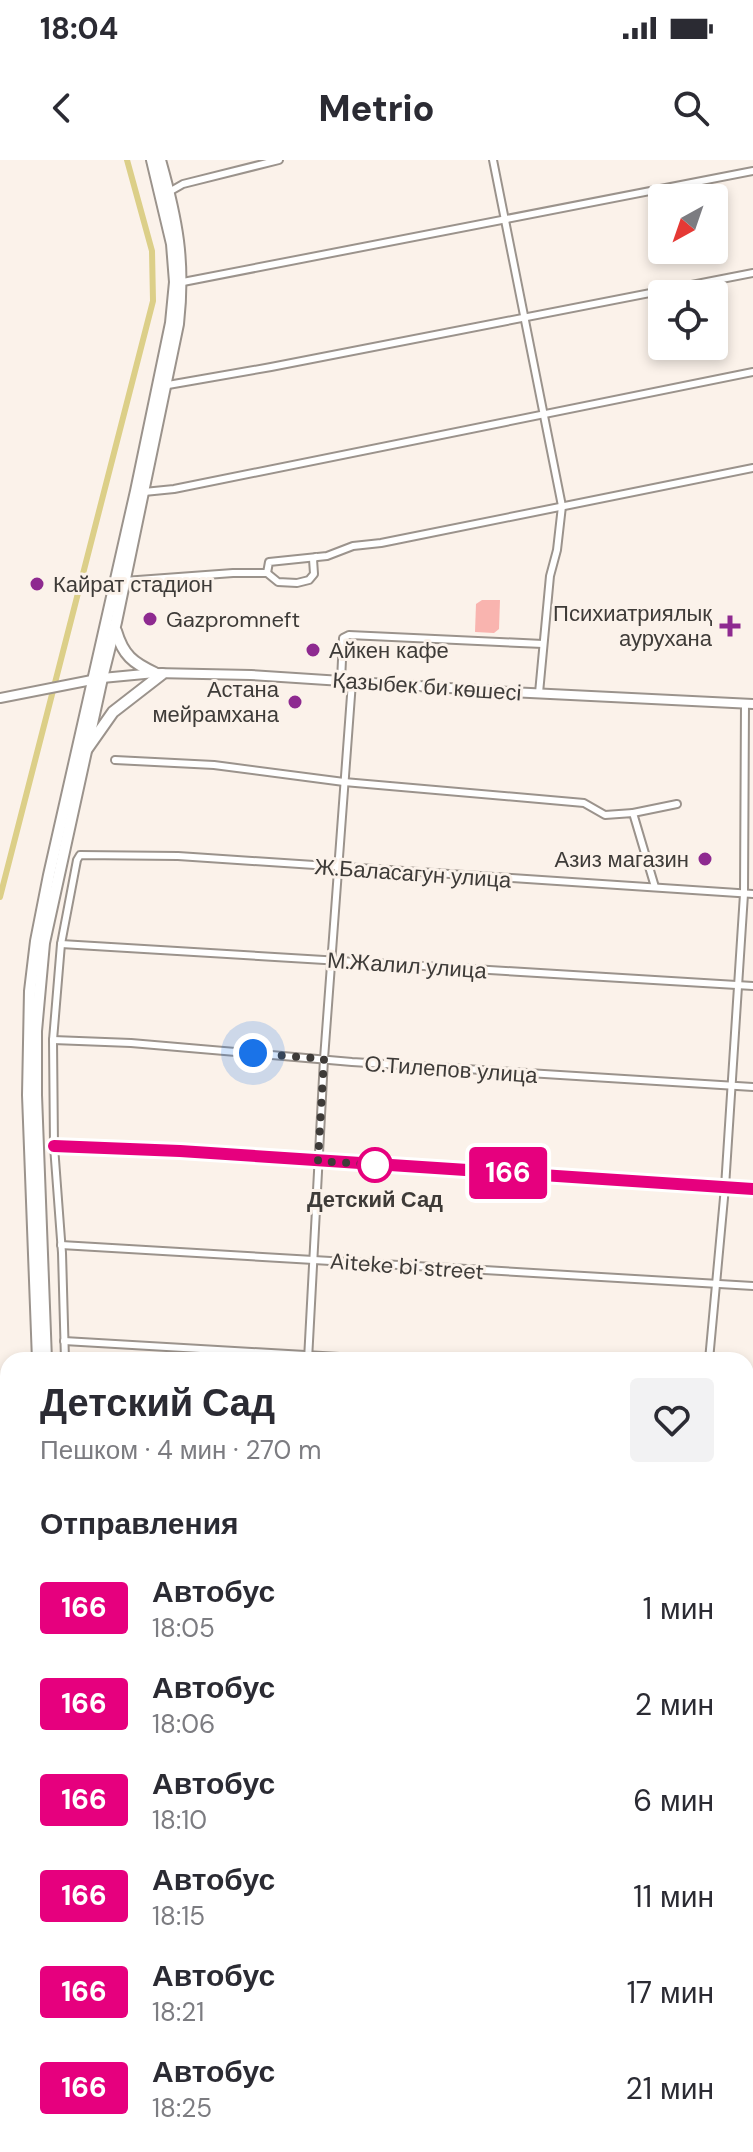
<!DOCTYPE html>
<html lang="ru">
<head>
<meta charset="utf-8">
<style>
  :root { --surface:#fff; --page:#f2f2f3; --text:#2b2b33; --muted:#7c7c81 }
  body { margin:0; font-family:"DM Sans",sans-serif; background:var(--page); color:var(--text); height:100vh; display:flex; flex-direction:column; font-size:30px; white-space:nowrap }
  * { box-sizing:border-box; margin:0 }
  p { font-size:26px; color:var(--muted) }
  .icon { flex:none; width:44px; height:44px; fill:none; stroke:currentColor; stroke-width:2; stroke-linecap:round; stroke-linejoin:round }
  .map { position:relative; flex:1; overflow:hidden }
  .sheet { position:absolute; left:0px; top:1192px; width:754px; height:800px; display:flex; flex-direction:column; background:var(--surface); border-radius:24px 24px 0 0; box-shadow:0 4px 12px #0003 }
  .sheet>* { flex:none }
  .badge { padding:0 16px; border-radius:6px; font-size:28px; line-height:52px }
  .needle { width:52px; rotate:220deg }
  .buttons { position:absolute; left:648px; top:24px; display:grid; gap:16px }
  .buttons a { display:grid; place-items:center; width:80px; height:80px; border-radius:8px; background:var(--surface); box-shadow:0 4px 12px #0003; font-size:40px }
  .you { position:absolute; width:40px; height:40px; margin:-20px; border:6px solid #fff; border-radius:50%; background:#1a73e8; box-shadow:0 0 0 12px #1a73e833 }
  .map>.badge { position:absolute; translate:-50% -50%; box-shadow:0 0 0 4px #fff }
  h2 { padding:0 40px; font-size:30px; line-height:72px }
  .round { display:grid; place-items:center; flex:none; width:84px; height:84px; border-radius:8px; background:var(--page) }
  .head { display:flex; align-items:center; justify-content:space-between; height:136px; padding:0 40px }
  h1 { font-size:38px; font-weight:800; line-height:60px }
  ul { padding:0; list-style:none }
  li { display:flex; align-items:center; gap:24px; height:96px; padding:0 40px }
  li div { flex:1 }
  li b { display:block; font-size:30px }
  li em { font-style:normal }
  li .badge { min-width:88px; font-weight:700; text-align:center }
  .status { display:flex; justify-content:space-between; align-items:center; height:56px; padding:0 40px; background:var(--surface); direction:ltr }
  .status svg { height:22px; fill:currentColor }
  header { display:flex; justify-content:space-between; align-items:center; height:104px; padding:0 40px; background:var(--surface); font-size:36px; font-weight:800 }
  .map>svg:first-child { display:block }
  .green { fill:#f9b4af }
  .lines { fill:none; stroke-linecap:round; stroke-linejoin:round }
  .canal { stroke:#dccf88; stroke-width:6 }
  .minor-casing { stroke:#9b938c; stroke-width:10 }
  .secondary-casing { stroke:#9b938c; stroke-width:12 }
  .trunk-casing { stroke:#9b938c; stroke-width:14 }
  .minor { stroke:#fff; stroke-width:6 }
  .secondary { stroke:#fff; stroke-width:8 }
  .trunk { stroke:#fff; stroke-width:10 }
  .line-casing { stroke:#fff; stroke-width:18 }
  .line { stroke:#e6007e; stroke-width:12 }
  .walk { stroke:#3e3b38; stroke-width:8; stroke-dasharray:0 14.4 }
  .poi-dot { fill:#8e2a90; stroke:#fbf2ea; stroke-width:3 }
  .stop-dot { fill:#fff; stroke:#e6007e; stroke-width:4 }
  .labels { text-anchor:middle; stroke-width:6; stroke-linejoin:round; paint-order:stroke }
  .poi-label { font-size:22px; fill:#3e3b38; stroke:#fbf2ea; text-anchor:start }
  .street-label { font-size:22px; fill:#3e3b38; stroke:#fbf2ea }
  .stop-label { font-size:22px; font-weight:bold; fill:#3e3b38; stroke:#fbf2ea }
</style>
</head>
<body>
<div class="status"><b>18:04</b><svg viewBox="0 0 49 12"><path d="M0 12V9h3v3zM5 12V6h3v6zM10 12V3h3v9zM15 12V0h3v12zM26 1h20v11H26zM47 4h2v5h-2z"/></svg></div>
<header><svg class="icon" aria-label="back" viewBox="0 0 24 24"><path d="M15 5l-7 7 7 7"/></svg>Metrio<svg class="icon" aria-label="search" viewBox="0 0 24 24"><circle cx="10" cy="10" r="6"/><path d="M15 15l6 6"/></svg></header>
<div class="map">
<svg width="753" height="1992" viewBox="0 0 753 1992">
  <rect width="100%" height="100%" fill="#fbf2ea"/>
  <polygon class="green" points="482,440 500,440 499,469 494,473 475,472 476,444"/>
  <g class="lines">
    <polyline class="canal" points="0,737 153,141 152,91 127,0"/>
    <g class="minor-casing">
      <g id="minor">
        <polyline points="493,0 562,346 557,390 550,416 539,533"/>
        <polyline points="169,32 183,24 279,0"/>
        <polyline points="183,122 753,11"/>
        <polyline points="168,225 271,207 753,113"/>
        <polyline points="144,332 174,329 753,212"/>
        <polyline points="267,413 278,422 297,423 309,420 314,414 313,399 316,397"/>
        <polyline points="124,421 233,413 267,413 269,402 327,396 353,386 381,383 753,308"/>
        <polyline points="341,521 343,478 349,475 543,484"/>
        <polyline points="115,600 214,605 344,622 584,643 605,655 633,653 655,727"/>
        <polyline points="633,653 677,644"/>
        <polyline points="61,784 753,826"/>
        <polyline points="53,880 131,883 352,902 753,927"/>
        <polyline points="54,986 180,991 753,1029"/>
        <polyline points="61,1085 753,1126"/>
        <polyline points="64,1181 391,1200"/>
        <polyline points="65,1200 62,1093 54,986 53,880 61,784 77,700 80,695 178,696 753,734"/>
        <polyline points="308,1200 324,899 352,522"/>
        <polyline points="709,1200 725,1027 744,734 745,543"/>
        <polyline points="746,1221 753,1222"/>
        <polyline points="746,1277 753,1278"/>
        <polyline points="746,1370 753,1370"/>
        <polyline points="746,1465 753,1465"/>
        <polyline points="746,1559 753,1559"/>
        <polyline points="746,1654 753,1654"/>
        <polyline points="746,1748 753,1749"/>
        <polyline points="746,1862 753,1862"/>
        <polyline points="0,1960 8,1960"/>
        <polyline points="746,1960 753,1960"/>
        <polyline points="386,1984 390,1992"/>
        <polyline points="82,1992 83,1984"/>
        <polyline points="171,1992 171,1984"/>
        <polyline points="245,1992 246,1984"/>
        <polyline points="693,1992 693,1984"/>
      </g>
    </g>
    <g class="secondary-casing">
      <polyline id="secondary" points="0,538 102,518 155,513 251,515 510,532 753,544"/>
    </g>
    <g class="trunk-casing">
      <g id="trunk">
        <path d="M116,471C123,495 133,503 155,513"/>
        <polyline points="87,589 113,552 162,514"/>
        <polyline points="38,1200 28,935 30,831 36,781 49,715 136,331 171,163 175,122 172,84 152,0"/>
        <path d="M46,1200L36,935V871L44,783L102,518L116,462L178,164C185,101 177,60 160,0"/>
        <polyline points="263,1984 267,1992"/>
        <polyline points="272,1984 276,1992"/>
      </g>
    </g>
    <use href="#minor" class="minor"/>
    <use href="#secondary" class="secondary"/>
    <use href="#trunk" class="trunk"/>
  </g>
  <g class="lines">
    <g class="line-casing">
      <polyline id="line" points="54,986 180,991 753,1029"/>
    </g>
    <use href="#line" class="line"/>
    <polyline class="walk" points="253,893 324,899 318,1001 380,1005 375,1005"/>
  </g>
  <g class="poi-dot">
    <circle cx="37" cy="424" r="8"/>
    <circle cx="150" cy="459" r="8"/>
    <path d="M726 454h8v8h8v8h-8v8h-8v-8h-8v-8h8z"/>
    <circle cx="313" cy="490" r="8"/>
    <circle cx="295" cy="542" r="8"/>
    <circle cx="705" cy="699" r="8"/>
  </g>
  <circle class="stop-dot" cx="375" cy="1005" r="16"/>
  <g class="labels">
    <g class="poi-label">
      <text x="53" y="432">Кайрат стадион</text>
      <text x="712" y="461" text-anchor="end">Психиатриялық<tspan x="712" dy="25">аурухана</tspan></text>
      <text x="166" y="467">Gazpromneft</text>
      <text x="329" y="498">Айкен кафе</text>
      <text x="279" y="537" text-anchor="end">Астана<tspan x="279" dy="25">мейрамхана</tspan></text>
      <text x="689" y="707" text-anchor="end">Азиз магазин</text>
    </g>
    <g class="street-label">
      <text transform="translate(427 526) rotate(4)" y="8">Қазыбек би көшесі</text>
      <text transform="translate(413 713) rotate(4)" y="8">Ж.Баласагун улица</text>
      <text transform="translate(407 805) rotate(4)" y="8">М.Жалил улица</text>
      <text transform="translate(451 909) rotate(4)" y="8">О.Тилепов улица</text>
      <text transform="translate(407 1106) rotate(4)" y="8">Aiteke bi street</text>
    </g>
    <g class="stop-label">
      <text x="375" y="1047">Детский Сад</text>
    </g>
  </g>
</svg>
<div class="buttons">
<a><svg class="needle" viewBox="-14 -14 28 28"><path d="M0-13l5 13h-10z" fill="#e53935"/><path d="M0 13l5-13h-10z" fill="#7c7c81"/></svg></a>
<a><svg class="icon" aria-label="locate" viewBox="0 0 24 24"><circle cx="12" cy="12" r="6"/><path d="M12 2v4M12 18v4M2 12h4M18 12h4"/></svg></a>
</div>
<div class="you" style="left:253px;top:893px"></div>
<b class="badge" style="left:508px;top:1013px;background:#e6007e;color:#fff">166</b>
<section class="sheet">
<div class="head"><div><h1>Детский Сад</h1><p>Пешком · 4 мин · 270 m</p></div><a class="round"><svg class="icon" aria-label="heart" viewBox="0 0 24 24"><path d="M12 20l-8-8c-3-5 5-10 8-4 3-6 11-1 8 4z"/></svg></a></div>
<h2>Отправления</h2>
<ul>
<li><span class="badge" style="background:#e6007e;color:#fff">166</span><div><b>Автобус</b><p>18:05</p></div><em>1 мин</em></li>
<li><span class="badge" style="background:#e6007e;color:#fff">166</span><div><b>Автобус</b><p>18:06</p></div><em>2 мин</em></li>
<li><span class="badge" style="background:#e6007e;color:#fff">166</span><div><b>Автобус</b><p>18:10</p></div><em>6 мин</em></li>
<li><span class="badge" style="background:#e6007e;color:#fff">166</span><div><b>Автобус</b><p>18:15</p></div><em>11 мин</em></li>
<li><span class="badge" style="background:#e6007e;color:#fff">166</span><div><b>Автобус</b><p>18:21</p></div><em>17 мин</em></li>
<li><span class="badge" style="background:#e6007e;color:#fff">166</span><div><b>Автобус</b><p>18:25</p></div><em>21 мин</em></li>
</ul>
</section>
</div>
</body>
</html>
